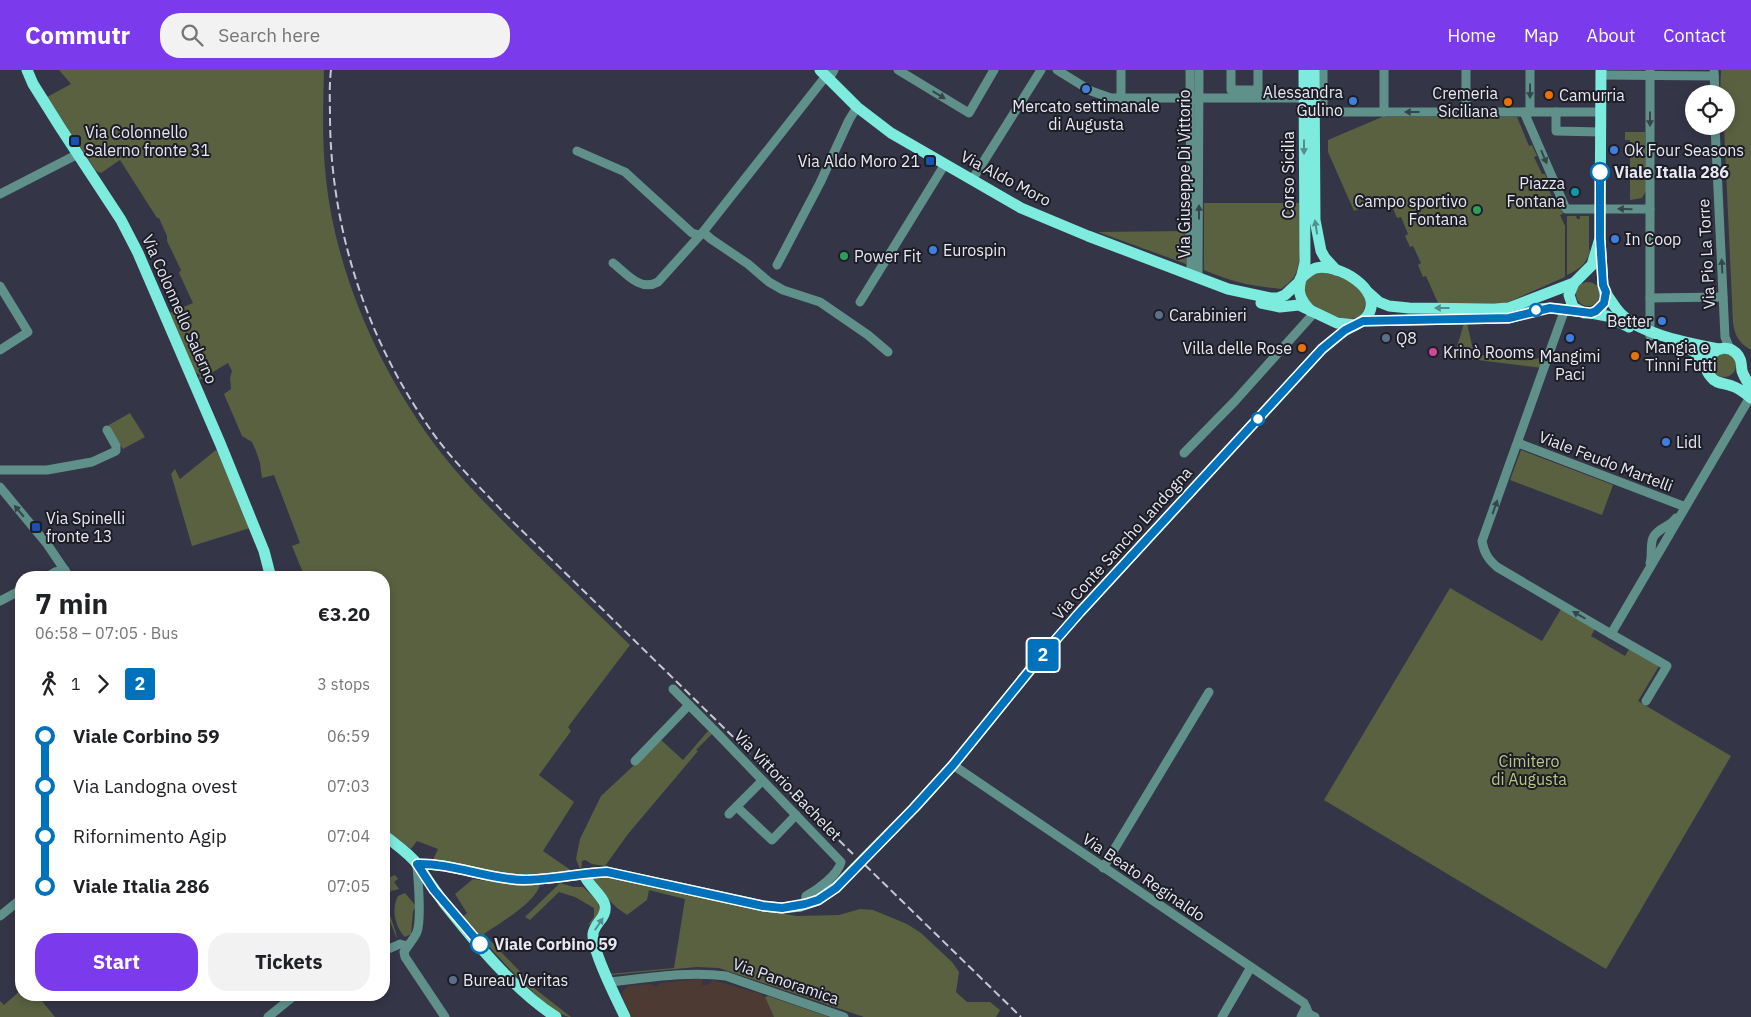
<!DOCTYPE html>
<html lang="en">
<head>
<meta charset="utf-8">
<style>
  :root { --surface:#fff; --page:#f2f2f2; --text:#202124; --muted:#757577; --accent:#7c3aed }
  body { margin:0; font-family:"IBM Plex Sans",sans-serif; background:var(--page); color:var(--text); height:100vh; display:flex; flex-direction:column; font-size:19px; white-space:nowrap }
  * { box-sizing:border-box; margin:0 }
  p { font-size:16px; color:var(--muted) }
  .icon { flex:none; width:28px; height:28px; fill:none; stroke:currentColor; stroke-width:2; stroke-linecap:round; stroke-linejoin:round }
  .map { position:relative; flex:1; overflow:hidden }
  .side { position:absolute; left:15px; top:501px; width:375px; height:430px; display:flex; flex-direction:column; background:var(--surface); border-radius:20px; box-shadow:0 2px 8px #0003 }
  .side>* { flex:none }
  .badge { padding:0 10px; border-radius:4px; font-size:18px; line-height:32px }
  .buttons { position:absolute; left:1685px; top:15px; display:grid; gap:10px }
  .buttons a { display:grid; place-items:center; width:50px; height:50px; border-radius:50%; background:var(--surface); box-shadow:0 2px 8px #0003; font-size:25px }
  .map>.badge { position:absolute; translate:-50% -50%; box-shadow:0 0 0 2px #fff }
  .legs { display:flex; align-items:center; gap:8px; height:55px; padding:0 20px; font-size:16px }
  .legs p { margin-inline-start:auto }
  .headline { display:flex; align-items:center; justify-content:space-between; height:85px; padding:0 20px }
  h1 { font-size:28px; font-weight:800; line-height:38px }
  .action { display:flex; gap:10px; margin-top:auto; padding:10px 20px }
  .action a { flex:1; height:58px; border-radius:20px; background:var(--accent); color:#fff; font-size:20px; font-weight:800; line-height:58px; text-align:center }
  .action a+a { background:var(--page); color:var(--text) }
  ul { padding:0 20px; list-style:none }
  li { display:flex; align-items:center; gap:18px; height:50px; font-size:19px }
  li i { display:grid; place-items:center; width:8px; height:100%; margin:0 6px; background:currentColor }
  li i::after { content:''; width:12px; height:12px; margin:-6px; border:4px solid; border-radius:50%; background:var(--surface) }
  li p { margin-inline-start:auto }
  li:first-child i { background:linear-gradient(#0000 50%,currentColor 0) }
  li:last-child i { background:linear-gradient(currentColor 50%,#0000 0) }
  header { display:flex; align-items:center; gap:30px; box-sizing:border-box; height:70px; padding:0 25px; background:var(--accent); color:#fff }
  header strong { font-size:24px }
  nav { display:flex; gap:28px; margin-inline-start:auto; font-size:18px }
  .search { width:350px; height:45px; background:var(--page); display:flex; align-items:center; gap:12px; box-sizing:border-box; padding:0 18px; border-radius:20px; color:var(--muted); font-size:19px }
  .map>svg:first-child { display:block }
  .education { fill:#4d3a33 }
  .green { fill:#5a6141 }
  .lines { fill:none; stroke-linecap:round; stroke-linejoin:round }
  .minor { stroke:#5f918a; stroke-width:9 }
  .major { stroke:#7debde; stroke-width:11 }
  .rail { stroke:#c6c6d4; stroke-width:2; stroke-dasharray:8 4; stroke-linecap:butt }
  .oneway { fill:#344649 }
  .oneway2 { fill:#528e8b }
  .line-1-casing { stroke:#fff; stroke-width:11 }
  .line-1 { stroke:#0072bc; stroke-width:8 }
  .shop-dot { fill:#3f7fe0; stroke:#1d1d26; stroke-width:2 }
  .food-dot { fill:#e8710a; stroke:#1d1d26; stroke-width:2 }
  .transit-dot { fill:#1a4fb4; stroke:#1d1d26; stroke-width:2 }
  .stop-1-dot { fill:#fff; stroke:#0072bc; stroke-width:2.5 }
  .culture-dot { fill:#0f9aa8; stroke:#1d1d26; stroke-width:2 }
  .leisure-dot { fill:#2e9e5b; stroke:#1d1d26; stroke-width:2 }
  .service-dot { fill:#5c6f8a; stroke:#1d1d26; stroke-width:2 }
  .hotel-dot { fill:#d1479c; stroke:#1d1d26; stroke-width:2 }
  .labels { text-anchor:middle; stroke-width:4; stroke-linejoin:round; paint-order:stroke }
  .poi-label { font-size:16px; fill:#e8e8f5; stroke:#1d1d26; text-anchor:start }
  .stop-label { font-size:16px; font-weight:bold; fill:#e8e8f5; stroke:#1d1d26; text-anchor:start }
  .street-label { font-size:16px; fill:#e8e8f5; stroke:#1d1d26 }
  .park-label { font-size:16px; fill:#b9c783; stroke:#1d1d26 }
</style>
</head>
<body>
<header>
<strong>Commutr</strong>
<div class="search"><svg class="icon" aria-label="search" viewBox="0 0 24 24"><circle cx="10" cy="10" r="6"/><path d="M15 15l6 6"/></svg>Search here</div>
<nav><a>Home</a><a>Map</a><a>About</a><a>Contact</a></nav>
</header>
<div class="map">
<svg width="1751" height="947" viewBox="0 0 1751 947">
  <rect width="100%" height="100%" fill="#353548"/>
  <polygon class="education" points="702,909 702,915 707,915 713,910 761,924 765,927 774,947 630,947 622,925 623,921 628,916 651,914 656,917 660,913"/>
  <g class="green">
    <path d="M59,0H324C323,36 322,73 326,109C336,206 383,308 442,384C466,415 494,442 522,470C558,505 594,540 630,575L568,657L571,661L539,705L574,732L543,781L572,801L567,803L508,805L433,790L438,779L417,771L411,779L384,758V508L299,507L304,505L292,476L300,473L274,405L262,408L260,393L256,381L252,372L242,366L224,324L231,319L230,308L232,301L228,293L198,311L200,305L195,302L169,243L193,233L179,203L181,200L167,171V166L159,148H157L120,90L101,103L96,101L47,27L71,14Z"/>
    <path d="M1721,0H1751V280C1739,273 1735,266 1733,253L1724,56H1726V24H1720Z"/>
    <polygon points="1382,47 1517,47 1529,76 1532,75 1537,86 1534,87 1542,104 1545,104 1550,115 1547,116 1555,133 1558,133 1563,144 1560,145 1565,156 1565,207 1506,233 1438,233 1426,206 1423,207 1418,195 1421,193 1413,176 1410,177 1405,166 1408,164 1401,147 1397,148 1392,136 1395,135 1390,125 1354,141 1328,82 1328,70"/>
    <polygon points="1625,62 1645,62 1646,121 1642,128 1630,130 1630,70 1625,70"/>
    <path d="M1204,133H1299C1299,153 1304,188 1295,205C1292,211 1286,215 1281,219C1250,216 1233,212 1204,200Z"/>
    <path d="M1567,146H1576L1577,149H1580V146H1589V180L1590,181C1587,194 1578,200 1567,205Z"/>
    <polygon points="1186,161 1186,194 1098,162"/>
    <path d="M1322,202C1338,205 1368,215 1365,235C1365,240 1361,246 1356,248C1345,252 1317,241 1310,232C1305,226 1304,221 1304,213L1313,204Z"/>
    <circle cx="1588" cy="224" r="12"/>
    <path d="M1464,253H1467L1474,284C1495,287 1528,296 1546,285L1542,298L1454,287Z"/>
    <circle cx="1724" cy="295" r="12"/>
    <polygon points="130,343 145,367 123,379 108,357 109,355"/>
    <polygon points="216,380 220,385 250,458 192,476 171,404 175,399 180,409"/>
    <polygon points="1521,380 1613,415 1602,445 1510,410"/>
    <polygon points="1450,518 1542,571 1561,539 1595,559 1591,566 1625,586 1629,579 1659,596 1638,631 1731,686 1606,899 1324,730"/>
    <polygon points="708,661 712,664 696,680 698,681 628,764 605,796 592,794 585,790 582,791 581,799 580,799 576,789 580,769 601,726 661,670 683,690"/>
    <path d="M395,805L398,809L394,812L399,819L391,821C381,837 396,853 397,869L384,836V806L385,809Z"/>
    <polygon points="599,807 609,807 746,837 797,846 839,845 860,839 873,840 907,854 921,863 952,892 959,902 956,922 967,932 990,932 1000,940 996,947 864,947 719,898 697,897 611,905 609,904 674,898 685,829 649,820 647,830 627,845 617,838 593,814 592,809"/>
    <path d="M473,809L517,815L540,814C536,833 499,853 484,864L527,909L525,911L571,947C548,947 481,867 463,847L467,843L455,824Z"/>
    <polygon points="560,813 574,817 583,817 597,830 600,841 594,852 588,855 594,847 594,838 575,827 559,822 530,850 525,847"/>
    <path d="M405,823L415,835H416L413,842L411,864L405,867C395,857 391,839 398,826Z"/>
    <polygon points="21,920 21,925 37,925 55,947 0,947 0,931 4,935"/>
    <polygon points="768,926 829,947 774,947 765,927"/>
  </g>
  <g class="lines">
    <g class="minor">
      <polyline points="898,0 969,43 994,0"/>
      <polyline points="1057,0 1091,21 1111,28 1304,28"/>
      <polyline points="1121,0 1121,28"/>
      <polyline points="1190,0 1191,205"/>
      <polyline points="1231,0 1231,20 1258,20 1258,0"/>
      <polyline points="1323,0 1323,42 1601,42"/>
      <polyline points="1384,0 1384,42"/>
      <polyline points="1650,0 1650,266"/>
      <polyline points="1714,2 1715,24"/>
      <polyline points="1601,5 1714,6"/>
      <polyline points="829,9 834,0"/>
      <polyline points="1466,42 1466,0"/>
      <polyline points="1524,42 1566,139 1650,139"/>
      <polyline points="1530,42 1530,0"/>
      <polyline points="1556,42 1556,61 1601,62"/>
      <polyline points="1715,56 1725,267 1730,279"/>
      <polyline points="577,81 625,102 692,163 699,165"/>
      <polyline points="972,110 1041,0"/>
      <polyline points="0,124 78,84"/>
      <polyline points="703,162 711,169 748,194 769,212 783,220 820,232 868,265 888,282"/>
      <path d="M613,193C626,203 640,222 658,212L703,162L826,6"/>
      <polyline points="777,195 820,113 849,50 857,37"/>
      <polyline points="1198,208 1199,0"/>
      <polyline points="0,216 28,262 0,280"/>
      <polyline points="1650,228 1723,227"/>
      <polyline points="860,232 945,94"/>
      <path d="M1565,239L1482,471C1484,483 1488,489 1497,497L1611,564L1750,327"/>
      <polyline points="1518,373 1683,436"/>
      <polyline points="1184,383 1235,331 1314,243"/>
      <polyline points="0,400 47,400 92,392 116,381 116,376 107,360"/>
      <polyline points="0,417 47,474 70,508"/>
      <path d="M1650,493C1653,484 1649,474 1654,466C1660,457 1670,457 1676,448"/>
      <polyline points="45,508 55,502 65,500"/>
      <polyline points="0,531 21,520"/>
      <polyline points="1611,564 1667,596 1646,631"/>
      <path d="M673,619L716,662L841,792C838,805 817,820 806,826L805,834"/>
      <polyline points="635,691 689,635"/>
      <polyline points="953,695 1304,933 1309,944 1315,947"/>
      <polyline points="737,737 772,770 796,745"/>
      <polyline points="729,744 762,711"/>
      <path d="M417,795C418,810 422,849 417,862C414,869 408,875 404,882L405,887L445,947"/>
      <polyline points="1103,798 1209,622"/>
      <polyline points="0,846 21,829"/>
      <polyline points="384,881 400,874 407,876"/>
      <path d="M610,912C648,908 688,901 726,906L844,947"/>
      <polyline points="268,947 295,925"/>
      <polyline points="1222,947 1251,897"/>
      <polyline points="1301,947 1306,937"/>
    </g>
    <g class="major">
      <polyline points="27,0 33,14 60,57 121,150 138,183 220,373 264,481 271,508"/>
      <polyline points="820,0 857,37 891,63 1021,138 1088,166 1228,219 1270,228 1278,228 1285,225 1299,212"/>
      <path d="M1304,0L1305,192C1301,214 1292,222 1311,241"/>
      <polyline points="1314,0 1315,150 1321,181 1325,188 1336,200"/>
      <polyline points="1600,168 1592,195 1574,213 1569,225 1573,237 1584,243 1591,243 1601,238 1606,228 1603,215 1600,168 1601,0"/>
      <path d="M1605,222C1610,229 1615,238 1621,244C1642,265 1690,273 1719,279"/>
      <polyline points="1369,223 1379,232 1389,236 1409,238 1494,239 1509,238 1574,213"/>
      <polyline points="1261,233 1280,237 1299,235 1337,253 1355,255"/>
      <polyline points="1591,243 1607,246 1629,257"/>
      <polyline points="1363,251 1509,248 1540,239 1550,238 1578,241"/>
      <polyline points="1679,275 1695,282 1706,296"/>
      <path d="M1751,318C1748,313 1744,307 1742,301C1741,294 1742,289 1736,283C1721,268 1696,291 1711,307C1716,314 1724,313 1732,316C1739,318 1745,323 1751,328"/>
      <path d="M384,765C395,774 409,783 418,795C426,808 435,820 444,833C475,872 514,920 556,947"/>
      <path d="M417,794C452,793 487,809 523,810C552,810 579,803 607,802L763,836L782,838L800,836L818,830L836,817L914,738L953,695L1039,589L1080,542L1322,279C1330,273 1337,266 1346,260C1354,255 1363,253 1368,245C1384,219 1337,193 1316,198C1309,200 1305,205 1300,209"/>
      <path d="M584,805C589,816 604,827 605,836C607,848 594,853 593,864C592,881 617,930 625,947"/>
    </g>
    <g class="rail">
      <path d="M331,0C329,16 330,33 330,49C331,158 366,267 428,356C450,389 479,416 506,445L853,784"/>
      <polyline points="865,795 1021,947"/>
    </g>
  </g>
  <defs><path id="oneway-solid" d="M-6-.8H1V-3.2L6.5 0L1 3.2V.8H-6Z" transform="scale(1.25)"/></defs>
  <g class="oneway">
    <use href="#oneway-solid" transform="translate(1530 21) rotate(90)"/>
    <use href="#oneway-solid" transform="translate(939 25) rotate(31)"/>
    <use href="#oneway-solid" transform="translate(1412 42) rotate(180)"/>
    <use href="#oneway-solid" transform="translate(1650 49) rotate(90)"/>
    <use href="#oneway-solid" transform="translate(1544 87) rotate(67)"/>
    <use href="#oneway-solid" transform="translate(1625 139) rotate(-179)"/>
    <use href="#oneway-solid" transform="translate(1199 142) rotate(-90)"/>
    <use href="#oneway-solid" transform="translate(1722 196) rotate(-93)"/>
    <use href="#oneway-solid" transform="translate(1495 437) rotate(-70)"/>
    <use href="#oneway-solid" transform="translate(19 441) rotate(-130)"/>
    <use href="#oneway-solid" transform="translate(1579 545) rotate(-150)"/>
  </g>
  <g class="oneway2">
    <use href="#oneway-solid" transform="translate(1304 77) rotate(90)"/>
    <use href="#oneway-solid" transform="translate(1316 157) rotate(-99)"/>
    <use href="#oneway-solid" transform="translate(1442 238) rotate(-180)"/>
    <use href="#oneway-solid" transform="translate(599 854) rotate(-56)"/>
  </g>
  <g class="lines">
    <g class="line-1-casing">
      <path id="line-1" d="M480,874L434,820L417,794C452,793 487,809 523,810C552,810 579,803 607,802L763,836L782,838L805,834L818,830L836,818L914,738L953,695L1039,589L1080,542L1322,279L1345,260L1363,251L1509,248L1550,238L1591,243L1596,241L1604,233L1606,222L1603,215L1600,168V102"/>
    </g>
    <use href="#line-1" class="line-1"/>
  </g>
  <g class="shop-dot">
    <circle cx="1086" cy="19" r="5"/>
    <circle cx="1353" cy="31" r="5"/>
    <circle cx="1614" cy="80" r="5"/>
    <circle cx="1615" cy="169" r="5"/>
    <circle cx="933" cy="180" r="5"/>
    <circle cx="1662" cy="251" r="5"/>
    <circle cx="1570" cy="268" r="5"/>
    <circle cx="1666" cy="372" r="5"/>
  </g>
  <g class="food-dot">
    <circle cx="1549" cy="25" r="5"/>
    <circle cx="1508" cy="32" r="5"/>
    <circle cx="1302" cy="278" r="5"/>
    <circle cx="1635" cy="286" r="5"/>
  </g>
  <g class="transit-dot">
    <rect x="70" y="66" width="10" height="10" rx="2.5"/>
    <rect x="925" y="86" width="10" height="10" rx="2.5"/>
    <rect x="31" y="452" width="10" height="10" rx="2.5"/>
  </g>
  <g class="stop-1-dot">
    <circle cx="1600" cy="102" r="9"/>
    <circle cx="1536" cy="240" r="6"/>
    <circle cx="1258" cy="349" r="6"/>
    <circle cx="480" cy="874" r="9"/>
  </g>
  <circle class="culture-dot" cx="1575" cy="122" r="5"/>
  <g class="leisure-dot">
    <circle cx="1477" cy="140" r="5"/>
    <circle cx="844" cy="186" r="5"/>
  </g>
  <g class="service-dot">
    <circle cx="1159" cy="245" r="5"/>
    <circle cx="1386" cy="268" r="5"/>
    <circle cx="453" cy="910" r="5"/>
  </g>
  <circle class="hotel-dot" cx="1433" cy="282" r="5"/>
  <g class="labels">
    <g class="poi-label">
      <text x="1343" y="28" text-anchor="end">Alessandra<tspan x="1343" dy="18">Gulino</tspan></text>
      <text x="1498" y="29" text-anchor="end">Cremeria<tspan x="1498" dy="18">Siciliana</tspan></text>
      <text x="1559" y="31">Camurria</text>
      <text x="1086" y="42" text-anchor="middle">Mercato settimanale<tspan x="1086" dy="18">di Augusta</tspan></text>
      <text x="85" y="68">Via Colonnello<tspan x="85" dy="18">Salerno fronte 31</tspan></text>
      <text x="1624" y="86">Ok Four Seasons</text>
      <text x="920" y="97" text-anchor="end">Via Aldo Moro 21</text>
      <text x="1565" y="119" text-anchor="end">Piazza<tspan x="1565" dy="18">Fontana</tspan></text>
      <text x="1467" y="137" text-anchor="end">Campo sportivo<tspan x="1467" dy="18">Fontana</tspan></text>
      <text x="1625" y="175">In Coop</text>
      <text x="943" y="186">Eurospin</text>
      <text x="854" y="192">Power Fit</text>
      <text x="1169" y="251">Carabinieri</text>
      <text x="1652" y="257" text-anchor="end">Better</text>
      <text x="1396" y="274">Q8</text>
      <text x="1645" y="283">Mangia e<tspan x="1645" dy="18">Tinni Futti</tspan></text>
      <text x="1292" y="284" text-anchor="end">Villa delle Rose</text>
      <text x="1443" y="288">Krinò Rooms</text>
      <text x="1570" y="292" text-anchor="middle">Mangimi<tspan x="1570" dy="18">Paci</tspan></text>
      <text x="1676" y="378">Lidl</text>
      <text x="46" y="454">Via Spinelli<tspan x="46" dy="18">fronte 13</tspan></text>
      <text x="463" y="916">Bureau Veritas</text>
    </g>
    <g class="stop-label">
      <text x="1614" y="108">Viale Italia 286</text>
      <text x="494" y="880">Viale Corbino 59</text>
    </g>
    <g class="street-label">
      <text transform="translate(1184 104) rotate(-90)" y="6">Via Giuseppe Di Vittorio</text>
      <text transform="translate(1288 105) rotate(-90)" y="6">Corso Sicilia</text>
      <text transform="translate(1006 108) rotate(28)" y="6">Via Aldo Moro</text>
      <text transform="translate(1706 184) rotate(-93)" y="6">Via Pio La Torre</text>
      <text transform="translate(180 239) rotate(66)" y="6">Via Colonnello Salerno</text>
      <text transform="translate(1606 391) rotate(21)" y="6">Viale Feudo Martelli</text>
      <text transform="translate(1122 473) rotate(-48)" y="6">Via Conte Sancho Landogna</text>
      <text transform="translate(788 715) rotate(46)" y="6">Via Vittorio Bachelet</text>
      <text transform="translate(1144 807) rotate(34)" y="6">Via Beato Reginaldo</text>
      <text transform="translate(786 911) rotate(19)" y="6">Via Panoramica</text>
    </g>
    <g class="park-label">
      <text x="1529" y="697">Cimitero<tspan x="1529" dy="18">di Augusta</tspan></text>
    </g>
  </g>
</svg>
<div class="buttons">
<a><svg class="icon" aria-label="locate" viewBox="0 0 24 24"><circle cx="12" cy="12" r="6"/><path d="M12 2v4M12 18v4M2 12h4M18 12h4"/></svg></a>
</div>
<b class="badge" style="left:1043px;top:585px;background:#0072bc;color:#fff">2</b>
<section class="side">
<div class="headline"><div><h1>7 min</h1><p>06:58 – 07:05 · Bus</p></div><b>€3.20</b></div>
<div class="legs"><svg class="icon" aria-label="walk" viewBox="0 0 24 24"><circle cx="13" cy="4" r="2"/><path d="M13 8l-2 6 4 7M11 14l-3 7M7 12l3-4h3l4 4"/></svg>1<svg class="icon" aria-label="forward" viewBox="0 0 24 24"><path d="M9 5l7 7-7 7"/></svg><b class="badge" style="background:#0072bc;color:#fff">2</b><p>3 stops</p></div>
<ul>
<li><i style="color:#0072bc"></i><b>Viale Corbino 59</b><p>06:59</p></li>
<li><i style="color:#0072bc"></i><span>Via Landogna ovest</span><p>07:03</p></li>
<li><i style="color:#0072bc"></i><span>Rifornimento Agip</span><p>07:04</p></li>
<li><i style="color:#0072bc"></i><b>Viale Italia 286</b><p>07:05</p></li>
</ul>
<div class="action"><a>Start</a><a>Tickets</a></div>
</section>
</div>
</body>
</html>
